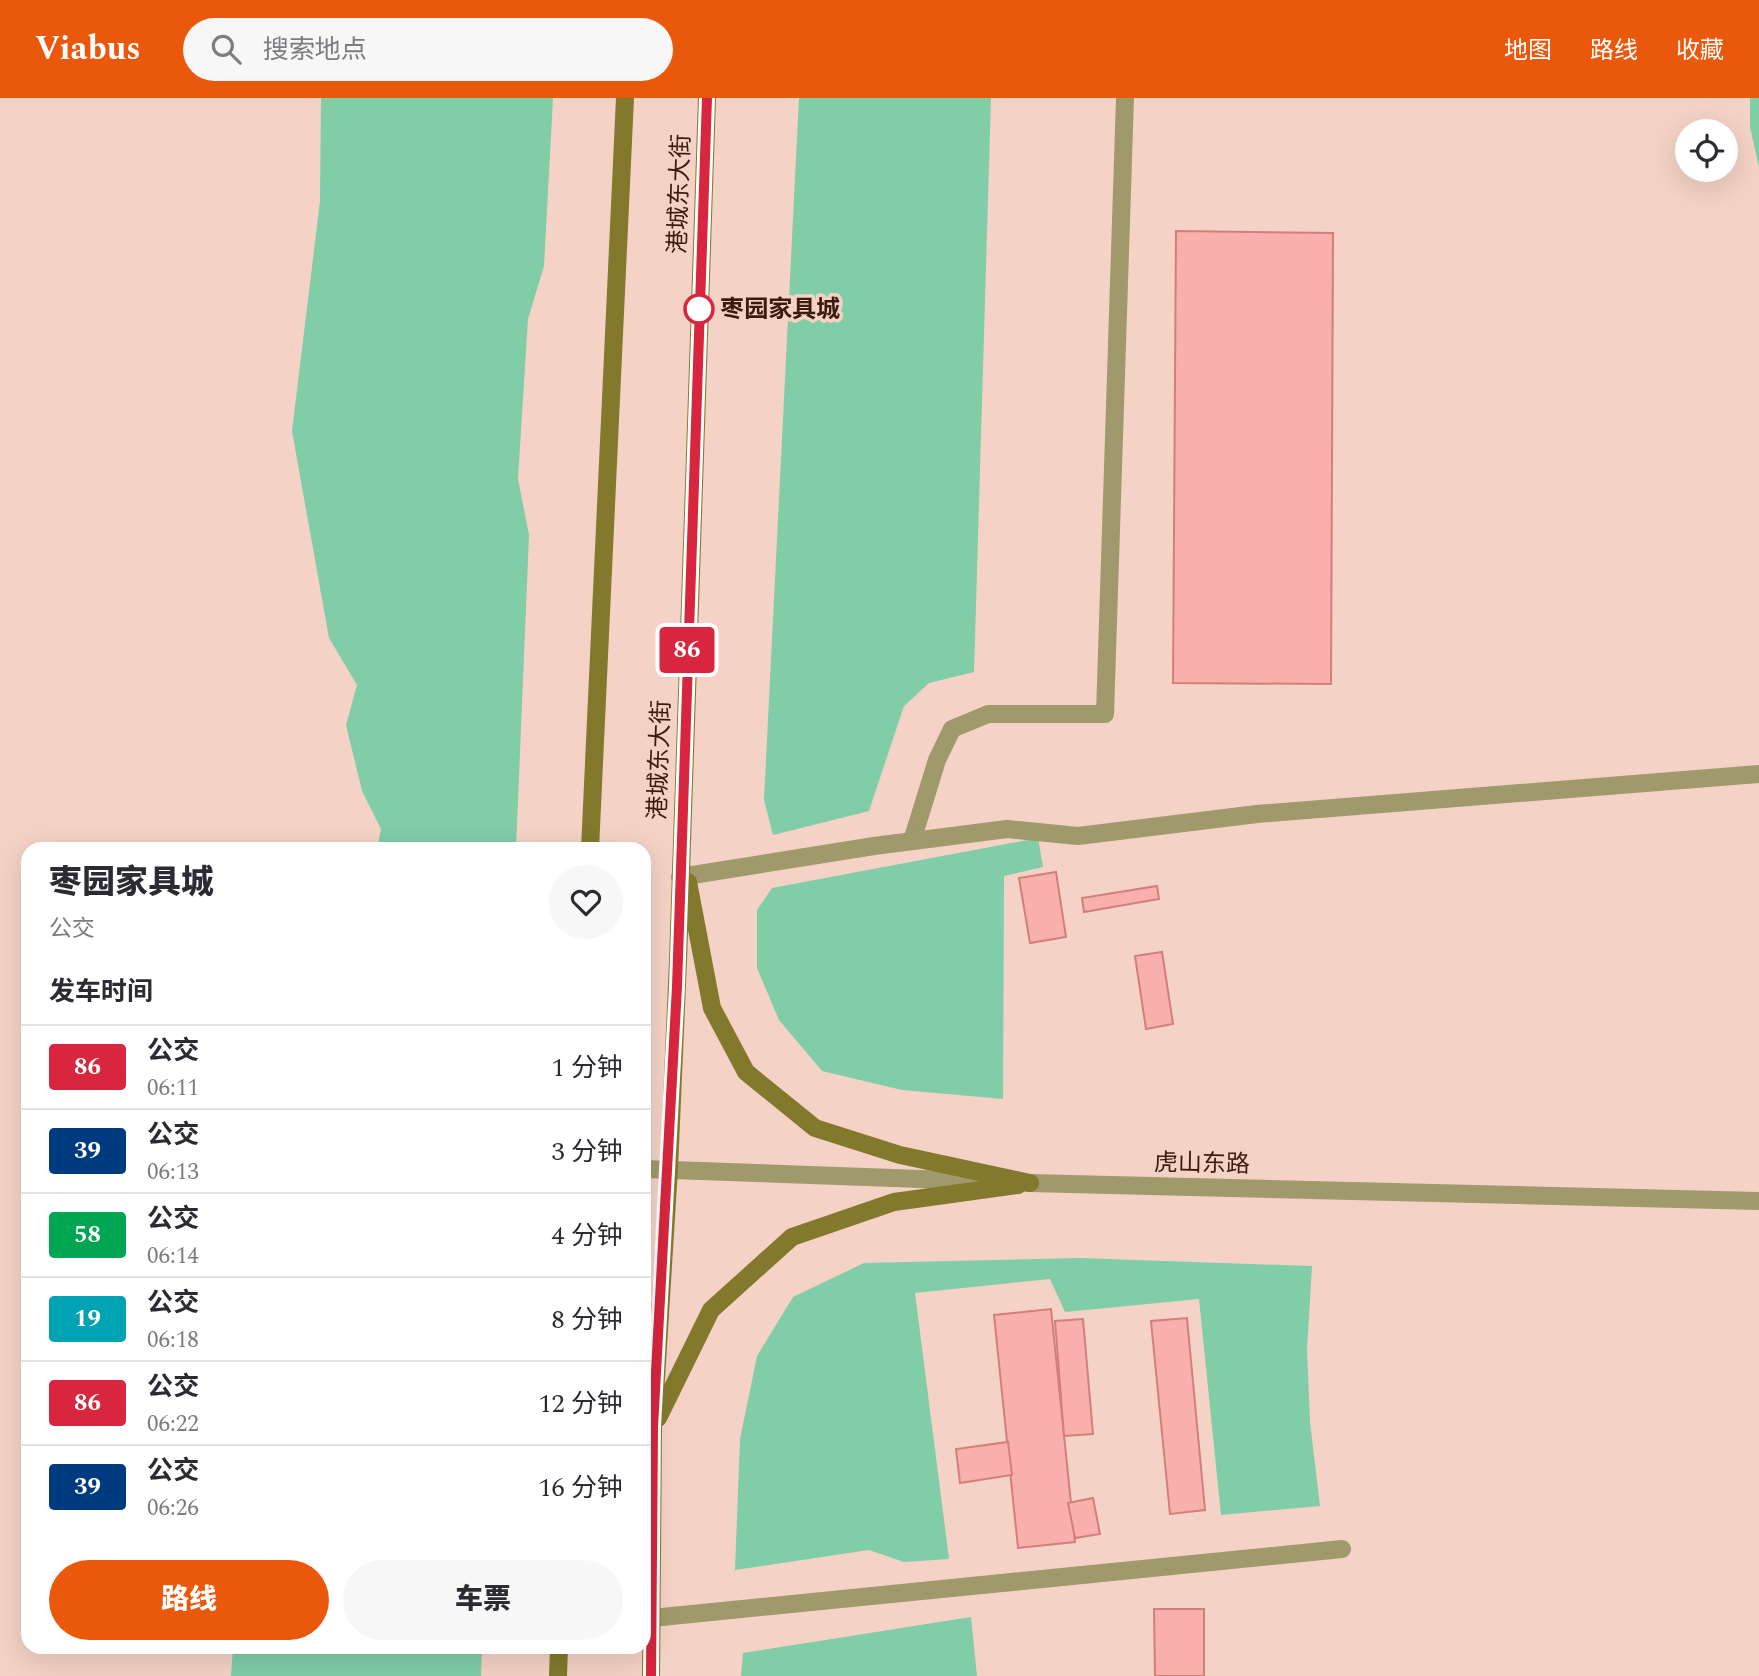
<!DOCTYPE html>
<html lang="zh">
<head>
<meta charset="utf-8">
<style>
  :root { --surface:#fff; --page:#f7f7f7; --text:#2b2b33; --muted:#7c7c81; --line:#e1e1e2; --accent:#ea580c }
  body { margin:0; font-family:Spectral,"Noto Sans SC",serif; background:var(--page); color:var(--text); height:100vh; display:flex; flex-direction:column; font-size:26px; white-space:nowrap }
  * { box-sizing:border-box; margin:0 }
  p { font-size:23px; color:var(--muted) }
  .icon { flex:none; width:38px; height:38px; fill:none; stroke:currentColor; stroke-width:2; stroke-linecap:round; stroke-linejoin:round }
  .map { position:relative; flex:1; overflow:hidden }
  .sheet { position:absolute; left:21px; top:744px; width:630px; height:812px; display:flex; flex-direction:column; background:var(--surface); border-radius:21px; box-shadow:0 7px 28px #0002 }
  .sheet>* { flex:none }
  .badge { padding:0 14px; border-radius:5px; font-size:24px; line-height:46px }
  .fabs { position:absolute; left:1675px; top:21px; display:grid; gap:14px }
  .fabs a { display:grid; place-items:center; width:63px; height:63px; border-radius:50%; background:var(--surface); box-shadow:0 7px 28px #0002; font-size:35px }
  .map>.badge { position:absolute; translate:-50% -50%; box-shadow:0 0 0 4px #fff }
  h2 { padding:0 28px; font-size:26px; line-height:63px }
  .round { display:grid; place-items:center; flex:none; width:74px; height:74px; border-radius:37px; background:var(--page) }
  .headline { display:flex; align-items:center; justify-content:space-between; height:119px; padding:0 28px }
  h1 { font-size:33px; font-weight:800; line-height:52px }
  .button { display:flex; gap:14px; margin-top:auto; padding:14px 28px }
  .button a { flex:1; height:80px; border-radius:42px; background:var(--accent); color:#fff; font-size:28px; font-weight:800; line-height:80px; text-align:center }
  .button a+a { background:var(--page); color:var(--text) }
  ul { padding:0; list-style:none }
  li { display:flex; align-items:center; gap:21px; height:84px; padding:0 28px; border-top:2px solid var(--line) }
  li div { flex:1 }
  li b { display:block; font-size:26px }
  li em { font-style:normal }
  li .badge { min-width:77px; font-weight:700; text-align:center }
  header { display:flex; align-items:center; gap:42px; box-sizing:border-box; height:98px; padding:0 35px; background:var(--accent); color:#fff }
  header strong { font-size:33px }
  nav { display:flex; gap:38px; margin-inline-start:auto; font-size:24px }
  .search { width:490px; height:63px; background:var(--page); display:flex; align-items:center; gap:18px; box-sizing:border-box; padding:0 24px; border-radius:38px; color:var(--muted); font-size:26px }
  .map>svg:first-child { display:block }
  .green { fill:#80cda8 }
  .building { fill:#f9b0ad; stroke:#d27f7b; stroke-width:2 }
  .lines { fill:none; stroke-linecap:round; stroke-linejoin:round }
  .minor { stroke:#9f996b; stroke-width:18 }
  .tertiary { stroke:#9f996b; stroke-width:18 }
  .secondary { stroke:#82792c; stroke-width:18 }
  .line-casing { stroke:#fff; stroke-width:16 }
  .line { stroke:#d7263d; stroke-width:10 }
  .stop-dot { fill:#fff; stroke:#d7263d; stroke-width:3.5 }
  .labels { text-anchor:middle; stroke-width:7; stroke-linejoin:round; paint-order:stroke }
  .street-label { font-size:24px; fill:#3a1b0f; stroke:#f4d2c5 }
  .stop-label { font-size:24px; font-weight:bold; fill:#3a1b0f; stroke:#f4d2c5; text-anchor:start }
</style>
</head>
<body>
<header>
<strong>Viabus</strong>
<div class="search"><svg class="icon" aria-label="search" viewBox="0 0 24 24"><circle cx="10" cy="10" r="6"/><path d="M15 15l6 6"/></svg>搜索地点</div>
<nav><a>地图</a><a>路线</a><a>收藏</a></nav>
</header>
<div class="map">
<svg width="1759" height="1578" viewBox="0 0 1759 1578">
  <rect width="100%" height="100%" fill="#f4d2c5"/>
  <g class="green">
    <polygon points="321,0 553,0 544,168 528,221 518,381 529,437 516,751 377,751 381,731 362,693 346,627 357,587 329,540 292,333 320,103"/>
    <polygon points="799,0 991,0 974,574 929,585 904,608 869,713 773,737 764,702"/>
    <polygon points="1750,0 1759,0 1759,69 1750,29"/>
    <polygon points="1038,740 1043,769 1004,778 1003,1001 902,992 822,973 779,922 757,870 757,812 772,790"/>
    <polygon points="1079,1160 1312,1168 1307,1252 1310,1324 1320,1408 1221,1417 1199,1201 1065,1214 1050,1181 915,1195 949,1461 904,1464 869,1452 735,1472 740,1341 757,1258 793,1199 864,1165"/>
    <polygon points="971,1519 977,1578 741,1578 743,1555"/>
    <polygon points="233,1549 482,1549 481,1578 231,1578"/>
  </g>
  <g class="building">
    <polygon points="1176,133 1333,135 1331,586 1173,585"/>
    <polygon points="1056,774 1066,839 1030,845 1019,780"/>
    <polygon points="1157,788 1159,801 1084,814 1082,800"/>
    <polygon points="1162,854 1173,926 1146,931 1135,858"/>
    <polygon points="1051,1211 1075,1444 1018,1450 994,1217"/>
    <polygon points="1187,1220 1205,1412 1170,1416 1151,1223"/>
    <polygon points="1083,1221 1093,1336 1064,1338 1055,1223"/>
    <polygon points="1008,1344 1012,1377 960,1385 956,1351"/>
    <polygon points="1093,1400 1100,1436 1075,1440 1068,1405"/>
    <polygon points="1154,1511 1204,1511 1204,1578 1155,1578"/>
  </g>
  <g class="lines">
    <g class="minor">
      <polyline points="912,743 937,662 952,631 988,616 1105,616 1125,0"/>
      <polyline points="680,779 874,748 1007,731 1078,738 1257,716 1759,676"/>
      <polyline points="652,1520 1342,1451"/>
    </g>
    <polyline class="tertiary" points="644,1071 1030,1085 1759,1103"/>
    <g class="secondary">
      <polyline points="590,751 625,0"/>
      <polyline points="688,784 712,910 746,974 815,1030 900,1057 1030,1085"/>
      <polyline points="658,1320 711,1212 792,1139 894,1104 1018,1087"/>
      <polyline points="558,1578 559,1549"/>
      <polyline points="651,1578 653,1329 669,1071 678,863 707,0"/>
    </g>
  </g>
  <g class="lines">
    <g class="line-casing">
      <polyline id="line" points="651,1578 653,1329 677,889 707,0"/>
    </g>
    <use href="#line" class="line"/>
  </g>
  <circle class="stop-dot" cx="699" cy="211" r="14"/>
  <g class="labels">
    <g class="street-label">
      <text transform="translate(679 96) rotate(-88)" y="8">港城东大街</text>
      <text transform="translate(659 662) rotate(-88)" y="8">港城东大街</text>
      <text transform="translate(1202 1065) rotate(1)" y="8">虎山东路</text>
    </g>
    <g class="stop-label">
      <text x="720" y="219">枣园家具城</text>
    </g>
  </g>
</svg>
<div class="fabs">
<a><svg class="icon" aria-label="locate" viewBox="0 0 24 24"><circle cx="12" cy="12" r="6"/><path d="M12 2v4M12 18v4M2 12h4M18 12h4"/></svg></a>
</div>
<b class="badge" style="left:687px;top:552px;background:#d7263d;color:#fff">86</b>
<section class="sheet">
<div class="headline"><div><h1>枣园家具城</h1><p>公交</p></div><a class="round"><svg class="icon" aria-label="heart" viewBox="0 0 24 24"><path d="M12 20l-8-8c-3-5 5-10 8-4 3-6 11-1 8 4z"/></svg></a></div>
<h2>发车时间</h2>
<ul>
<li><span class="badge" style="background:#d7263d;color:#fff">86</span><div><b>公交</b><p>06:11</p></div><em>1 分钟</em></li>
<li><span class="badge" style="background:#003b80;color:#fff">39</span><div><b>公交</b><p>06:13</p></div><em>3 分钟</em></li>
<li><span class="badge" style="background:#00a651;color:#fff">58</span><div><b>公交</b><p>06:14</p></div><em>4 分钟</em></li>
<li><span class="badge" style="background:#00a3b4;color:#fff">19</span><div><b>公交</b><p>06:18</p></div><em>8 分钟</em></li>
<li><span class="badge" style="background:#d7263d;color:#fff">86</span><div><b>公交</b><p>06:22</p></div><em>12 分钟</em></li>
<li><span class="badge" style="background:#003b80;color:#fff">39</span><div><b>公交</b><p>06:26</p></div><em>16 分钟</em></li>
</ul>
<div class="button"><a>路线</a><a>车票</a></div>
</section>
</div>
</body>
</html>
